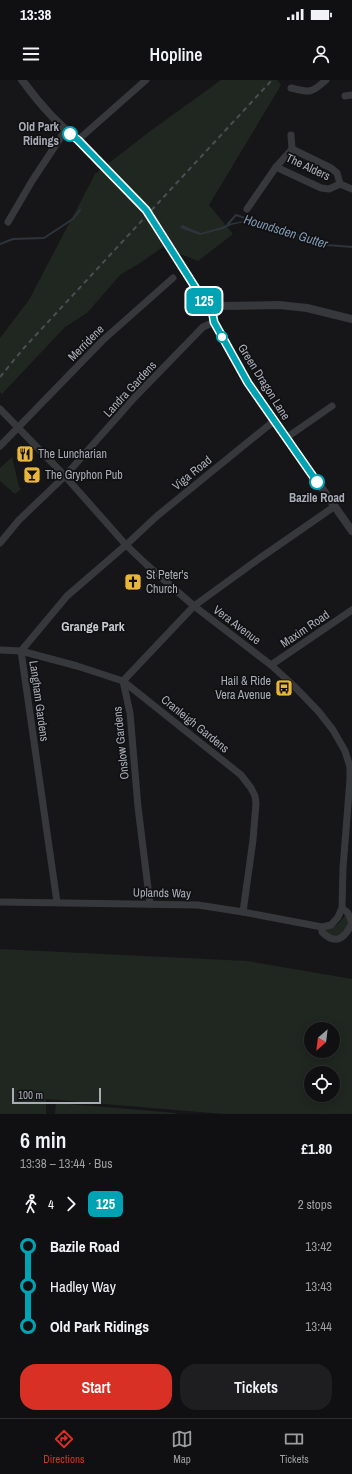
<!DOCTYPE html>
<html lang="en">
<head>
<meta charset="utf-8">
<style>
  :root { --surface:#101012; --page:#1e1e20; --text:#f1f3f6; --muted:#9c9d9f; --line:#303032; --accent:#d93025 }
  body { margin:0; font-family:"Archivo Narrow",sans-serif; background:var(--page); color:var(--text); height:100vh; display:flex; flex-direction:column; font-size:15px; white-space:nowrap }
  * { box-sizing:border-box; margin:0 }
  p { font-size:13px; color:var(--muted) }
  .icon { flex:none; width:22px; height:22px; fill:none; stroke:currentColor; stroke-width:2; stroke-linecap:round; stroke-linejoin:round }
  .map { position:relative; height:1034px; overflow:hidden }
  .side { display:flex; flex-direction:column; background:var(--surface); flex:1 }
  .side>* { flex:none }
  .badge { padding:0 8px; border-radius:6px; font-size:14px; line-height:26px }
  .needle { width:26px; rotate:208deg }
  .tools { position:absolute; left:304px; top:942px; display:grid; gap:8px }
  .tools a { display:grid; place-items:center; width:36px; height:36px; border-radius:50%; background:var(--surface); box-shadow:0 2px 10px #0003,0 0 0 1px var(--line); font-size:20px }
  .scale { position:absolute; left:12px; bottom:10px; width:89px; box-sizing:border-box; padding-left:4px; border:2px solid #a8acb7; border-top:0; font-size:11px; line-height:14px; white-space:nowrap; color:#a8acb7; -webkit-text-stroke:3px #111113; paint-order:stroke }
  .map>.badge { position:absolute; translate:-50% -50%; box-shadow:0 0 0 2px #fff }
  .legs { display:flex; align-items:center; gap:6px; height:44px; padding:0 20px; font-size:13px }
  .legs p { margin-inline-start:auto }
  .overview { display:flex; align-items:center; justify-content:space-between; height:68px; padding:0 20px }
  h1 { font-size:22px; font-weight:600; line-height:30px }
  .button { display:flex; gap:8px; margin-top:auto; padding:8px 20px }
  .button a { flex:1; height:46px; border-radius:16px; background:var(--accent); color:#fff; font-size:16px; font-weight:600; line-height:46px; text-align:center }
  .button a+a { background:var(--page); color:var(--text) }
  ul { padding:0 20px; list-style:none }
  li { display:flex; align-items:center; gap:14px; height:40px; font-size:15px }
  li i { display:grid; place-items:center; width:6px; height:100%; margin:0 5px; background:currentColor }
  li i::after { content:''; width:10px; height:10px; margin:-5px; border:3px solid; border-radius:50%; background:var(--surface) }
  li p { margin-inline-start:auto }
  li:first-child i { background:linear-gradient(#0000 50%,currentColor 0) }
  li:last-child i { background:linear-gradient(currentColor 50%,#0000 0) }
  .status { display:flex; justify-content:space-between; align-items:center; height:28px; padding:0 20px; background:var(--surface); direction:ltr }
  .status svg { height:11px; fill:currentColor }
  header { display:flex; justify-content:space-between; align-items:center; height:52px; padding:0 20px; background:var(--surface); font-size:18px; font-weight:600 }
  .dock { display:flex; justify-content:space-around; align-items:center; height:56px; border-top:1px solid var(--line); background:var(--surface); font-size:11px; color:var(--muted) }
  .dock a { display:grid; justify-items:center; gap:2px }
  .dock .active { color:var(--accent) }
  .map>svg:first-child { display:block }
  .green { fill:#202721; fill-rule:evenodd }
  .water { fill:#2d343b }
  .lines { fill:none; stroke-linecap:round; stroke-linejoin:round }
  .stream { stroke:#2d343b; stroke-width:2 }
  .minor { stroke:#37383c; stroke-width:7 }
  .tertiary { stroke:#37383c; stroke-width:8 }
  .rail { stroke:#4c4e53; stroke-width:2; stroke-dasharray:5 4; stroke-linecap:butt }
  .line-1-casing { stroke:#fff; stroke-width:9 }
  .line-1 { stroke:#00a3b4; stroke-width:6 }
  .stop-1-dot { fill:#fff; stroke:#00a3b4; stroke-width:2 }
  .labels { text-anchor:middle; stroke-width:3.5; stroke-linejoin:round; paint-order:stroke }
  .stop-label { font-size:12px; font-weight:bold; fill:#a8acb7; stroke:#111113; text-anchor:end }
  .street-label { font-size:12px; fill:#a8acb7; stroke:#111113 }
  .poi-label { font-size:12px; fill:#a8acb7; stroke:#111113; text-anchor:start }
  .water-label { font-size:13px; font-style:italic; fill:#8198b0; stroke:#111113 }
  .neighbourhood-label { font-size:13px; font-weight:bold; fill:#c9cbd3; stroke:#111113 }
</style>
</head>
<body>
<div class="status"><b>13:38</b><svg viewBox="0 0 49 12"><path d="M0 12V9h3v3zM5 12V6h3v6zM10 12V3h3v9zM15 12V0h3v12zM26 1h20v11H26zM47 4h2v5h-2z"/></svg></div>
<header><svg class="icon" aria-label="menu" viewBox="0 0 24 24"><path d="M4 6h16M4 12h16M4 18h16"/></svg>Hopline<svg class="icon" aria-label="person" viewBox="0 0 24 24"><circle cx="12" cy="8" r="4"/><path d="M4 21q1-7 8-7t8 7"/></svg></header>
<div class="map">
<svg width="352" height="1034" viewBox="0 0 352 1034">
  <rect width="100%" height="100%" fill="#161618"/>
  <g class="green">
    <polygon points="221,0 277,0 281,5 209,125 233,154 198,181 163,167 140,183 120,195 87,233 65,247 2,314 0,312 0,258 29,220 95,94 149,52"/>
    <polygon points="12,377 19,407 21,409 15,414 0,401 0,388"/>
    <path d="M345,835L347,838L349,845L340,856L330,857L324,850C333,848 340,844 345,835Z"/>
    <path d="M0,869L247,881L352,899V1034H224L46,1019V1034H0ZM311,949H333V971H311ZM311,993H333V1015H311Z"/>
    <polygon points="56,1023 176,1033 176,1034 55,1034"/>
  </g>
  <polygon class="water" points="248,140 327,164 352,166 352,168 327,166 249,141 231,145 223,149 200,155 180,148 182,145 201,153 222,147 228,144"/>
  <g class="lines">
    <g class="stream">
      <polyline points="228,144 236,135 319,162"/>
      <polyline points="0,164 13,159 44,158 73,139 80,130"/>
    </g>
    <g class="minor">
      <path d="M291,8C310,13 312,13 326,0"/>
      <polyline points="345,16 352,15"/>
      <polyline points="291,55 292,69"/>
      <polyline points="78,60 146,0"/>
      <polyline points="340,104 337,93 331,88 292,69 276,87 321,108 329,109 340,104 352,109"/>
      <polyline points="247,129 276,87"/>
      <polyline points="8,142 32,101 65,51"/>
      <polyline points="0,329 65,396 126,465 147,485 194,526 271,585 295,607 319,632 333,650 345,671 350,687 350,699 343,788 342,828 338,837 331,845 322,847 243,832 198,825 0,822"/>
      <polyline points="286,358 332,326"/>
      <polyline points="0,366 103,260 173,198"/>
      <polyline points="0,463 19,440 65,396 135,317 203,247 214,242"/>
      <polyline points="0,570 21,571 77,586 123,601 241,695 251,708 255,716 256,723 253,760 243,832"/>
      <polyline points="271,585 352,530"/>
      <polyline points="57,822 21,571 67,516 126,465 157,436 274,341"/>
      <polyline points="150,824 138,727 130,633 123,601 194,526 260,478 335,426"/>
      <path d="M322,847V852C336,866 345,858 352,843L348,833L342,828"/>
    </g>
    <g class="tertiary">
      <path d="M22,0C38,22 56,43 78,60L146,130L202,218L212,230L214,242L248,303L352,451"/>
      <polyline points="212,230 219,226 279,225 307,228 352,239"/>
    </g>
    <polyline class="rail" points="0,297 23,269 272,0"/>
  </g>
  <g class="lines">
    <g class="line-1-casing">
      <polyline id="line-1" points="70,54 78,60 146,130 202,218 212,230 214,242 248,303 317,402"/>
    </g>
    <use href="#line-1" class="line-1"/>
  </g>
  <defs>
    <g id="restaurant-square" transform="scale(0.9)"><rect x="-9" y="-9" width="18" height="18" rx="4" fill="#e9b63c" stroke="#111113"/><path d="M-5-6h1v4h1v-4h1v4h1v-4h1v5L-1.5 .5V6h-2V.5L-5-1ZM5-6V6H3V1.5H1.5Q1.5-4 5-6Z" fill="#111"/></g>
    <g id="bar-square" transform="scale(0.9)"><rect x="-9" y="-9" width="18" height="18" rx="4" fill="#e9b63c" stroke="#111113"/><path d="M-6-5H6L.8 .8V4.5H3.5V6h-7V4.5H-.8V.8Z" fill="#111"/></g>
    <g id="church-square" transform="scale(0.9)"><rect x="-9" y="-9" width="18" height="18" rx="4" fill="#e9b63c" stroke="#111113"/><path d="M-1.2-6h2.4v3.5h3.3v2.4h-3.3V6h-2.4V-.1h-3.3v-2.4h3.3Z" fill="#111"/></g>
    <g id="bus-square" transform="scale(0.9)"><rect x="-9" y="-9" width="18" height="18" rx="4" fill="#e9b63c" stroke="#111113"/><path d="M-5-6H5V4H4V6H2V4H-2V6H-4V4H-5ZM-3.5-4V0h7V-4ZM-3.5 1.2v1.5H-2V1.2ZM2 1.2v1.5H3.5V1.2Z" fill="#111"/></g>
  </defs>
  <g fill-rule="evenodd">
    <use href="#restaurant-square" x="25" y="374"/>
    <use href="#bar-square" x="32" y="395"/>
    <use href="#church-square" x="133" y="502"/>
    <use href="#bus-square" x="284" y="608"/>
  </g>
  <g class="stop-1-dot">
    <circle cx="70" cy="54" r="7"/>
    <circle cx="222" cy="257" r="5"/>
    <circle cx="317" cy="402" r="7"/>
  </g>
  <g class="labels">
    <g class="stop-label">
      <text x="59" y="51">Old Park<tspan x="59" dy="14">Ridings</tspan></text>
      <text x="317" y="422" text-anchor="middle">Bazile Road</text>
    </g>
    <g class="street-label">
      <text transform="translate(308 87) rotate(25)" y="4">The Alders</text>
      <text transform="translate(86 263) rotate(-45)" y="4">Merridene</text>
      <text transform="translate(264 302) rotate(58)" y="4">Green Dragon Lane</text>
      <text transform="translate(130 309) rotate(-47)" y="4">Landra Gardens</text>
      <text transform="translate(192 393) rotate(-39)" y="4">Viga Road</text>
      <text transform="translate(237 545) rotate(37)" y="4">Vera Avenue</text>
      <text transform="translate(305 549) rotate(-34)" y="4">Maxim Road</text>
      <text transform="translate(39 621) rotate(82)" y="4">Langham Gardens</text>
      <text transform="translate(195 644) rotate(39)" y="4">Cranleigh Gardens</text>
      <text transform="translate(121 663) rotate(-96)" y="4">Onslow Gardens</text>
      <text transform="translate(162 813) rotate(1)" y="4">Uplands Way</text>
    </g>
    <g class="poi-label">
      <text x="38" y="378">The Luncharian</text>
      <text x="45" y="399">The Gryphon Pub</text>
      <text x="146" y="499">St Peter's<tspan x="146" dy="14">Church</tspan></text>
      <text x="271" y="605" text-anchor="end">Hail &amp; Ride<tspan x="271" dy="14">Vera Avenue</tspan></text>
    </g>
    <g class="water-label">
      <text transform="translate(286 151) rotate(17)" y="5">Houndsden Gutter</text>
    </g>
    <g class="neighbourhood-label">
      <text x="93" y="551">Grange Park</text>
    </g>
  </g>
</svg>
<div class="tools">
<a><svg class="needle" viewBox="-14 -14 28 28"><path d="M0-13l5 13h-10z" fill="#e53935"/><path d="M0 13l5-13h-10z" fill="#9c9d9f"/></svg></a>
<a><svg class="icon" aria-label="locate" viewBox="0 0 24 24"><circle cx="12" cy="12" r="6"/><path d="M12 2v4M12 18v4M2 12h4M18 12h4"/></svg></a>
</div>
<div class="scale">100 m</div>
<b class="badge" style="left:204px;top:221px;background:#00a3b4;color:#fff">125</b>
</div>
<section class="side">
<div class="overview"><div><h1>6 min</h1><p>13:38 – 13:44 · Bus</p></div><b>£1.80</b></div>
<div class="legs"><svg class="icon" aria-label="walk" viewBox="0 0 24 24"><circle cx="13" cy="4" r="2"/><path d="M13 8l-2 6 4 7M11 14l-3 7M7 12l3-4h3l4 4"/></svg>4<svg class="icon" aria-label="forward" viewBox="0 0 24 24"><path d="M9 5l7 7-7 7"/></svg><b class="badge" style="background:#00a3b4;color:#fff">125</b><p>2 stops</p></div>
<ul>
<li><i style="color:#00a3b4"></i><b>Bazile Road</b><p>13:42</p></li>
<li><i style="color:#00a3b4"></i><span>Hadley Way</span><p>13:43</p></li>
<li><i style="color:#00a3b4"></i><b>Old Park Ridings</b><p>13:44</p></li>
</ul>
<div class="button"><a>Start</a><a>Tickets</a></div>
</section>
<nav class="dock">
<a class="active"><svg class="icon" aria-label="directions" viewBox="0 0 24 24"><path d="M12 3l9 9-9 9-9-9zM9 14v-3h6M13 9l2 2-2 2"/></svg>Directions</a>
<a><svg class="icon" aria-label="map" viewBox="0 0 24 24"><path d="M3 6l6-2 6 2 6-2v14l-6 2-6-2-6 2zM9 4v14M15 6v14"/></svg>Map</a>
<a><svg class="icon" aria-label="tickets" viewBox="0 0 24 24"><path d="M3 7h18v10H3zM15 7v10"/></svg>Tickets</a>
</nav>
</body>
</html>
